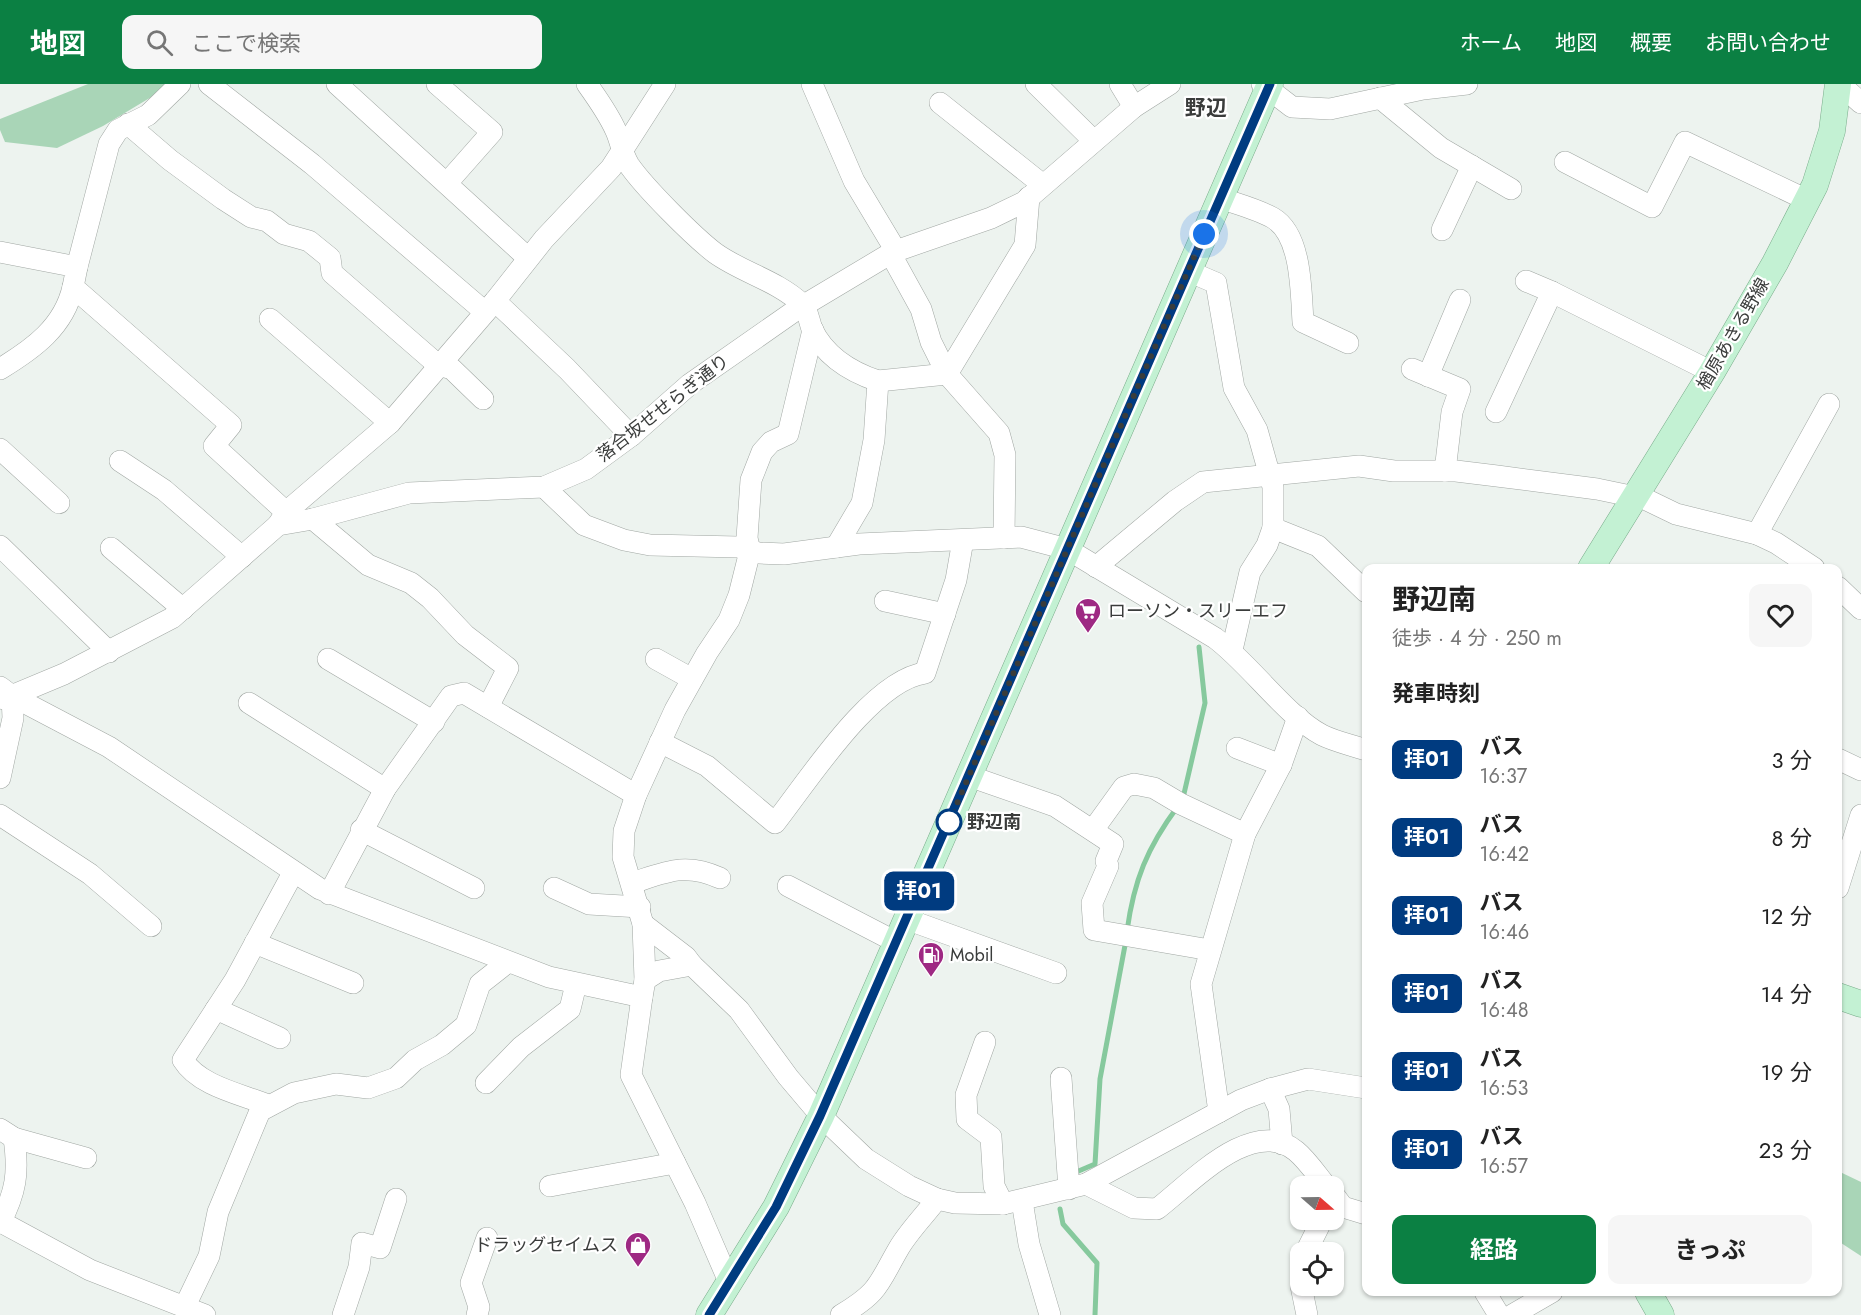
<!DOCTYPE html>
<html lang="ja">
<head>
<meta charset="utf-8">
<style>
  :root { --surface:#fff; --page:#f6f6f6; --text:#222; --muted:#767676; --accent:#0b8043 }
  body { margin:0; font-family:Jost,"Noto Sans JP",sans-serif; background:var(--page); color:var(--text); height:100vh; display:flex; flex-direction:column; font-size:22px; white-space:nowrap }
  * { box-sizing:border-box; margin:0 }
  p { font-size:20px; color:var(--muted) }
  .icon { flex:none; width:33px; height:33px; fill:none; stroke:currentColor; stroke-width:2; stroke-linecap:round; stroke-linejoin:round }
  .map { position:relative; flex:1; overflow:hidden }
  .side { position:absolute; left:1362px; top:480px; width:480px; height:732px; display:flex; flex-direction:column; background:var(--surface); border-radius:12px; box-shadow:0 2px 4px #0004 }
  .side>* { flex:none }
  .badge { padding:0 12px; border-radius:9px; font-size:21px; line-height:39px }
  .needle { width:39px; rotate:110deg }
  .fabs { position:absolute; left:1290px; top:1092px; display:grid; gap:12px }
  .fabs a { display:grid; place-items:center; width:54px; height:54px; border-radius:12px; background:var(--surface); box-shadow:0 2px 4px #0004; font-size:30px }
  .you { position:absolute; width:30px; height:30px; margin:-15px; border:4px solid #fff; border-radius:50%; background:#1a73e8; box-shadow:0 0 0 9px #1a73e833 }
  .map>.badge { position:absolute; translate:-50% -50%; box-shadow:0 0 0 3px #fff }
  h2 { padding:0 30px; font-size:22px; line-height:54px }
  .round { display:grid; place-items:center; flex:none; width:63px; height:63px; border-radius:12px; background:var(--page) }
  .summary { display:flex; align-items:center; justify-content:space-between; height:102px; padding:0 30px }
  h1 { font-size:28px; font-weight:700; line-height:45px }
  .primary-button { display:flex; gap:12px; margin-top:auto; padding:12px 30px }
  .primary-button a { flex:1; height:69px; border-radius:12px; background:var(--accent); color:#fff; font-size:24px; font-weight:700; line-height:69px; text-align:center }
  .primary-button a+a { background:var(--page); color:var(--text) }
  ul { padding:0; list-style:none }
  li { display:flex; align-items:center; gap:18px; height:78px; padding:0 30px }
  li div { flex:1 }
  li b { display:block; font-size:22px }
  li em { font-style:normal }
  li .badge { min-width:66px; font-weight:700; text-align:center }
  header { display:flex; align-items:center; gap:36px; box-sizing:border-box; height:84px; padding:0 30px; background:var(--accent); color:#fff }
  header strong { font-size:28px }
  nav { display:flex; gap:33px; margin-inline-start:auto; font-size:21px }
  .search { width:420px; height:54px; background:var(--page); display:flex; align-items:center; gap:15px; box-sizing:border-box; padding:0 21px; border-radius:12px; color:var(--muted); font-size:22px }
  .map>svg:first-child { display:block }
  .green { fill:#a9d5b7 }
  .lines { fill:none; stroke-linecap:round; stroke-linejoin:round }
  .stream { stroke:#86c99d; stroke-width:5 }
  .minor-casing { stroke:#a1a7a3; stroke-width:22 }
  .major-casing { stroke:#79ac8a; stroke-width:27 }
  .minor { stroke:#fff; stroke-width:21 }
  .major { stroke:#c3f1d3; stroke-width:26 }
  .line-casing { stroke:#fff; stroke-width:14 }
  .line { stroke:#003b80; stroke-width:9 }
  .walk { stroke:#3a3c3b; stroke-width:6; stroke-dasharray:0 10.8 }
  .stop-dot { fill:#fff; stroke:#003b80; stroke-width:3 }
  .labels { text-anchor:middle; stroke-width:4.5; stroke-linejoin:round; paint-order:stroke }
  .street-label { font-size:18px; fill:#3a3c3b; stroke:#fff }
  .poi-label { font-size:18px; fill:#3a3c3b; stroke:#fff; text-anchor:start }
  .stop-label { font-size:18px; font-weight:bold; fill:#3a3c3b; stroke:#fff; text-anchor:start }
  .quarter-label { font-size:21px; font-weight:bold; fill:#3a3c3b; stroke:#fff }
</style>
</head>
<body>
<header>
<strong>地図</strong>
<div class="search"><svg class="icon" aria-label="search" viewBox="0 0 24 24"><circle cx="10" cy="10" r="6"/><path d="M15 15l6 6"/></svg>ここで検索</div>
<nav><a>ホーム</a><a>地図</a><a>概要</a><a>お問い合わせ</a></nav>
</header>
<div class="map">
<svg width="1861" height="1231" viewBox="0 0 1861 1231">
  <rect width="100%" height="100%" fill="#edf3ef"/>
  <g class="green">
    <polygon points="88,0 173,0 103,42 57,64 5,58 0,46 0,35"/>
    <polygon points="1838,1087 1861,1098 1861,1172 1838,1157"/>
  </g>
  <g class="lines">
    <g class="stream">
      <polyline points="1183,714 1205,619 1199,563"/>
      <path d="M1127,847C1134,796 1147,764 1178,722"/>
      <polyline points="1074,1089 1095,1080 1100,995 1126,856"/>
      <polyline points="1060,1125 1063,1140 1097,1179 1095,1231"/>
    </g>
    <g class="minor-casing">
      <g id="minor">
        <polyline points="209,0 312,80 485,228"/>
        <polyline points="337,0 528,174"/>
        <polyline points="437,0 492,48 447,99"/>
        <path d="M587,0C597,14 609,31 616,47C621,58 622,70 629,81C645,104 693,152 715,169C743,189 776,196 802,220C808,226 809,237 812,245C825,272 851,288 878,297L874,356L862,419L836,463"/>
        <polyline points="812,0 854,97 893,162 894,176 921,225 931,258 947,290 999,349 1005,371 1004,454"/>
        <polyline points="1036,0 1094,57"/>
        <polyline points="1120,0 1134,23"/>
        <polyline points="1262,0 1292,23 1330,25 1423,5 1467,0"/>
        <polyline points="1840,0 1861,19"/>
        <polyline points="1380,14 1441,64 1511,105"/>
        <polyline points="940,19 1043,101"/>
        <polyline points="128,40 170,76 223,115 251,133 267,137 284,150 309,157 330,174 332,189 438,281 452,285 483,315"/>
        <polyline points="1565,78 1652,123 1685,58 1807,116"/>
        <path d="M1220,114C1237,120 1257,125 1273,134C1302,151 1301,209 1303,238L1348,259"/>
        <polyline points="1442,146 1472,82"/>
        <polyline points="0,168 77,183 73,203 231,341 214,362 286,428"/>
        <polyline points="77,183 109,60 118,46 148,31 180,0"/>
        <polyline points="1188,187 1216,199 1234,304 1257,346 1273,403 1273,444 1267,461 1250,488 1232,566"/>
        <polyline points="1526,197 1552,208"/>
        <polyline points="495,217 567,285 631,352"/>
        <polyline points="270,235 390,339"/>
        <path d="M0,285C33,265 64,243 73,203"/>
        <polyline points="1412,285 1460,305 1452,328 1445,387"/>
        <polyline points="1428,292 1460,216"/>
        <polyline points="878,297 947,290 1025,161 1029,113"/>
        <polyline points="1496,328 1552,208 1712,288"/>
        <polyline points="0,365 59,419"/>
        <polyline points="120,377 164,406 242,473"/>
        <path d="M544,403L584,441L624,456L650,461L738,463L759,469L784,470L859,460L1021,453L1067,465L1215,554C1250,580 1286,632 1322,651C1336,658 1352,661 1366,666"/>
        <polyline points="313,435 368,481 411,499 430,514 465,551 508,584 488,623"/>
        <polyline points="278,441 286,428 390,339 495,217 544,155 611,84 665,0"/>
        <polyline points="1273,444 1318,462 1366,508"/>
        <polyline points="1757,450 1829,320"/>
        <polyline points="0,462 109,568"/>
        <polyline points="111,464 183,525"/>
        <polyline points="1096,483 1175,417 1203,398 1359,382 1394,387 1456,387 1497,392 1597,405 1645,415 1676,430 1757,450 1776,459 1814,484"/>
        <polyline points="1838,503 1861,525"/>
        <polyline points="885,517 945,530"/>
        <polyline points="328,575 434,638"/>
        <polyline points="656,575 692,595"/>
        <polyline points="0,603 12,612 109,663 320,805 549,893 642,913 645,896 643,840 623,773 624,747 636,711 675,626 707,569 729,536 739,511 750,467 747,454 751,396 762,368 771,358 788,350 813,246"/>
        <polyline points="4,615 64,590 172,534 278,441 313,435 409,409 544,403 586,385 631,352 690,300 796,226 893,168 991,134 1024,118 1134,23 1170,0"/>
        <polyline points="249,619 385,705"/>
        <path d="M660,658L707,682L775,739C808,697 872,596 925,589L956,496L963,456"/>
        <polyline points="1237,664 1281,681"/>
        <polyline points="1838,675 1861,686"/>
        <polyline points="969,692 1055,722 1113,760 1106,777 1108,782 1092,819 1094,846 1210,866"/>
        <polyline points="0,694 13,634 12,612"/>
        <polyline points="0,731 90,790 151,842"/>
        <polyline points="361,746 474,804"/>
        <polyline points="1093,746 1124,703 1134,700 1154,704 1181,720 1245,750"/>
        <path d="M632,799C666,788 685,778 720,794"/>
        <polyline points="788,802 896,858"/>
        <polyline points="554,804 589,820 640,823"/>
        <polyline points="1838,804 1861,731"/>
        <polyline points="329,810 385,705 451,612 464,609 636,711"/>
        <polyline points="906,835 1056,889"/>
        <polyline points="643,840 686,873 692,881"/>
        <polyline points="255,859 353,899"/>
        <polyline points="645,896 659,887 692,881 739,926 788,993 821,1032 866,1075 909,1102 937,1115 955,1119 1003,1120 1086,1100 1241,1016 1270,1005 1308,995 1366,1004"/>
        <polyline points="642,913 631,991 695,1119 730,1200"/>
        <polyline points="216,925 280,954"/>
        <polyline points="985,958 966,1011 967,1035 991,1053 994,1102 1003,1120"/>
        <polyline points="1061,994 1069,1105"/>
        <polyline points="486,999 521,963 570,925 576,900"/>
        <polyline points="1270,1005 1279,1025 1282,1060"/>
        <path d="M268,1021C241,1010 199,1002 183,976L235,896L293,789"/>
        <polyline points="1219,1028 1201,900 1245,750 1281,681 1298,633"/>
        <polyline points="0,1045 14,1054 86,1074"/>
        <path d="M1086,1100L1134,1124L1157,1125C1191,1099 1253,1031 1296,1067C1307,1076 1317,1091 1326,1102"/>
        <polyline points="550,1102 675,1079"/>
        <polyline points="1334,1111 1343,1123 1366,1130"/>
        <polyline points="1022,1117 1029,1160 1050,1231"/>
        <polyline points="1,1138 90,1186 205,1231"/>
        <path d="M0,1139C16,1108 19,1089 14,1054"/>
        <polyline points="1306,1168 1322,1136"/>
        <polyline points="1301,1202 1307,1231"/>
        <polyline points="1485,1208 1499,1231"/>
        <polyline points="185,1222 209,1172 218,1128 260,1027 294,1009 336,1000 368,1004 396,994 415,976 442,961 466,941 480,900 508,878"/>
        <polyline points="343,1231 359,1183 362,1159 380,1164 396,1115"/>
        <polyline points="477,1231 479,1223 471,1199 487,1154"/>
        <path d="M841,1231C880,1208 878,1200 899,1164C909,1147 925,1131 937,1115"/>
        <polyline points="1512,1231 1552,1208"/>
      </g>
    </g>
    <g class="major-casing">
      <g id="major">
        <polyline points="1591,484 1712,288 1775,179 1815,101 1832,47 1838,0"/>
        <polyline points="1838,912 1861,920"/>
        <polyline points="1648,1208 1661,1231"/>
        <polyline points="709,1231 776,1123 821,1032 1270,0"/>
      </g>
    </g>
    <use href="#minor" class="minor"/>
    <use href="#major" class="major"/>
  </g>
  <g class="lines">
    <g class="line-casing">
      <polyline id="line" points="709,1231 776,1123 820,1032 1270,0"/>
    </g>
    <use href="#line" class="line"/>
    <polyline class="walk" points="949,738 1204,150"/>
  </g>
  <defs>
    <g id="supermarket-pin" transform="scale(1.35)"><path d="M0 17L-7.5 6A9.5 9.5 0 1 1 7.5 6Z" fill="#9e2983" stroke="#fff"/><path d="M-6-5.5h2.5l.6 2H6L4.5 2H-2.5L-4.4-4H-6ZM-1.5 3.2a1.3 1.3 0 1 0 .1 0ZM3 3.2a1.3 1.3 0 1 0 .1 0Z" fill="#fff"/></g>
    <g id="fuel-pin" transform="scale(1.35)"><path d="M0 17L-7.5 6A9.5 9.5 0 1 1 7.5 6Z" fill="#9e2983" stroke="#fff"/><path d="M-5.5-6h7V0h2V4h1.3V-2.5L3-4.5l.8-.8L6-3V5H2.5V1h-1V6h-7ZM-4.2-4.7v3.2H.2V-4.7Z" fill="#fff"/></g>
    <g id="shop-pin" transform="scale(1.35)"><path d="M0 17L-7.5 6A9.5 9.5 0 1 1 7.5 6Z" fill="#9e2983" stroke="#fff"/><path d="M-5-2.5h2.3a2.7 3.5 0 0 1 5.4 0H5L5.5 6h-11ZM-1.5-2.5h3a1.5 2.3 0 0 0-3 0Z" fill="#fff"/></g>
  </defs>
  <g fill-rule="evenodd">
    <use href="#supermarket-pin" x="1088" y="527"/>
    <use href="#fuel-pin" x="931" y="871"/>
    <use href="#shop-pin" x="638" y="1161"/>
  </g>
  <circle class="stop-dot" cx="949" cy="738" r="12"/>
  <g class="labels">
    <g class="street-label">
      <text transform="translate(1733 250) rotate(-60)" y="6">楢原あきる野線</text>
      <text transform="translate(663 324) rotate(-38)" y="6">落合坂せせらぎ通り</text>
    </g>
    <g class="poi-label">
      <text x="1108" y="533">ローソン・スリーエフ</text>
      <text x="950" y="877">Mobil</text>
      <text x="618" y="1167" text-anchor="end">ドラッグセイムス</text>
    </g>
    <g class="stop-label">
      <text x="967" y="744">野辺南</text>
    </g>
    <g class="quarter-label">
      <text x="1206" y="31">野辺</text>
    </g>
  </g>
</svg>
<div class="fabs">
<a><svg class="needle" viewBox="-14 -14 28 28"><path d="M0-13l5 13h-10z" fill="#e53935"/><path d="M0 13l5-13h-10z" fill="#767676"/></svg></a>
<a><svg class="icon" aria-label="locate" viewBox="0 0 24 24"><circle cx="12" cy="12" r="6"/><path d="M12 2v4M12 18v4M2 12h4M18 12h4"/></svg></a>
</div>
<div class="you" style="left:1204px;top:150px"></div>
<b class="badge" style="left:919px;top:807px;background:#003b80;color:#fff">拝01</b>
<section class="side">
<div class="summary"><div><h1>野辺南</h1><p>徒歩 · 4 分 · 250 m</p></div><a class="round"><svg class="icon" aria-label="heart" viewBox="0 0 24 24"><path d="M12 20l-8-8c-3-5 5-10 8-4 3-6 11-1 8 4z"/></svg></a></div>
<h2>発車時刻</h2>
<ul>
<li><span class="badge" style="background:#003b80;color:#fff">拝01</span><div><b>バス</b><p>16:37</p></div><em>3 分</em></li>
<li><span class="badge" style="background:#003b80;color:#fff">拝01</span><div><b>バス</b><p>16:42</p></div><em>8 分</em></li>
<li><span class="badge" style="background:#003b80;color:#fff">拝01</span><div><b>バス</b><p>16:46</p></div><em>12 分</em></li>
<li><span class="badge" style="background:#003b80;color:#fff">拝01</span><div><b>バス</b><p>16:48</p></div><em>14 分</em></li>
<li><span class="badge" style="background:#003b80;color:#fff">拝01</span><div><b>バス</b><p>16:53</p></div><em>19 分</em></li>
<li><span class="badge" style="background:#003b80;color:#fff">拝01</span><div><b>バス</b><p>16:57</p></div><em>23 分</em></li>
</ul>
<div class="primary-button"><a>経路</a><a>きっぷ</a></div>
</section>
</div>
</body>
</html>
